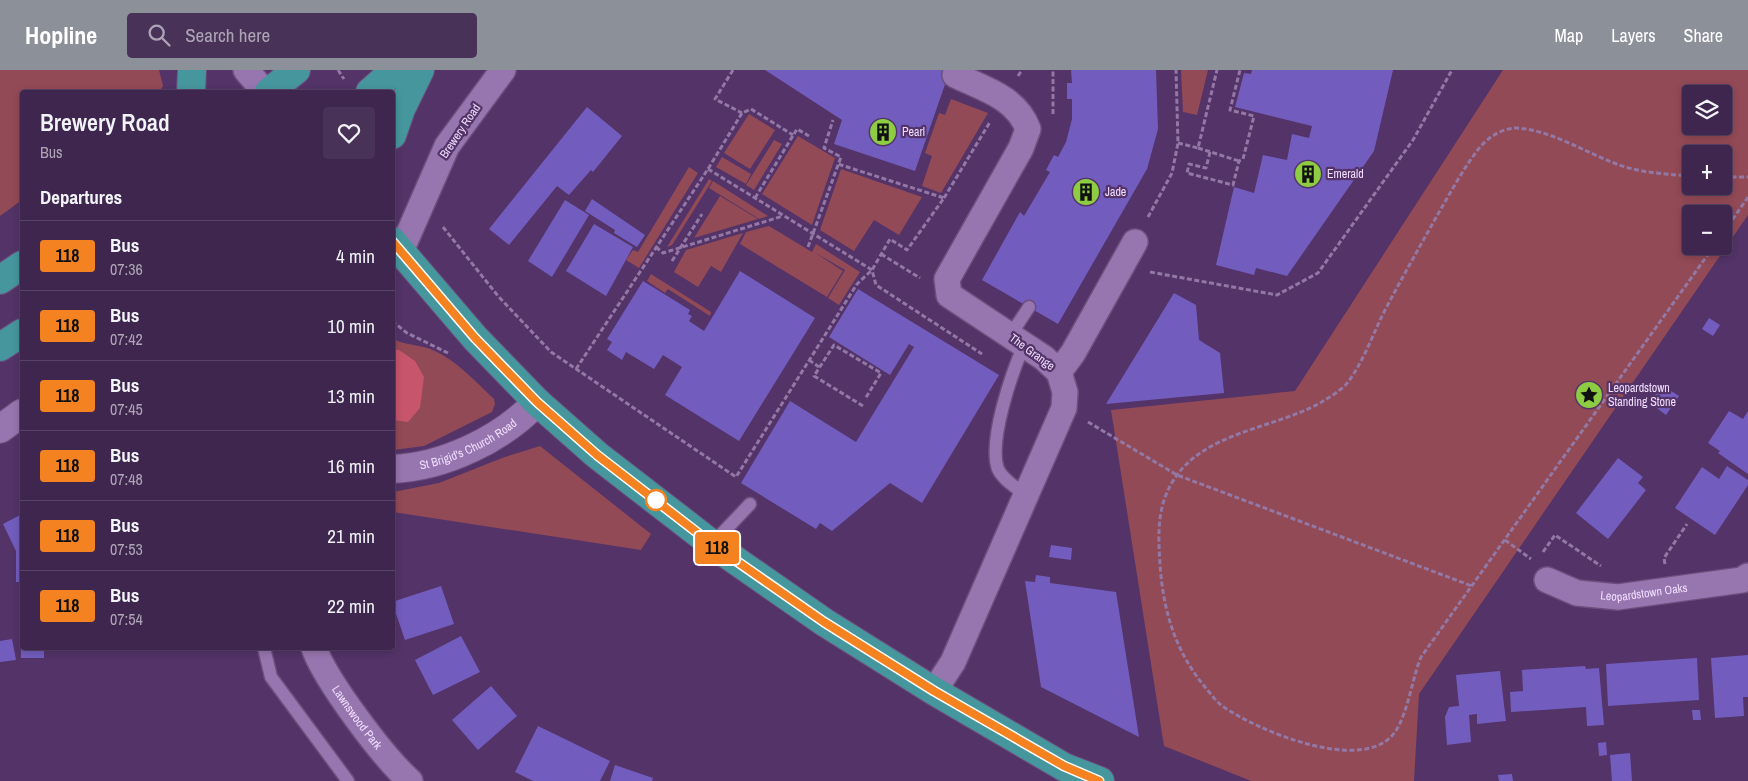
<!DOCTYPE html>
<html lang="en">
<head>
<meta charset="utf-8">
<style>
  :root { --surface:#3e264e; --page:#493258; --text:#f1f3f6; --muted:#ada5b6; --line:#574366; --accent:#8c9099 }
  body { margin:0; font-family:"Archivo Narrow",sans-serif; background:var(--page); color:var(--text); height:100vh; display:flex; flex-direction:column; font-size:19px; white-space:nowrap }
  * { box-sizing:border-box; margin:0 }
  p { font-size:16px; color:var(--muted) }
  .icon { flex:none; width:28px; height:28px; fill:none; stroke:currentColor; stroke-width:2; stroke-linecap:round; stroke-linejoin:round }
  .map { position:relative; flex:1; overflow:hidden }
  .sheet { position:absolute; left:20px; top:20px; width:375px; height:560px; display:flex; flex-direction:column; background:var(--surface); border-radius:5px; box-shadow:0 2px 8px #0003,0 0 0 1px var(--line) }
  .sheet>* { flex:none }
  .badge { padding:0 10px; border-radius:4px; font-size:18px; line-height:32px }
  .fabs { position:absolute; left:1682px; top:15px; display:grid; gap:10px }
  .fabs a { display:grid; place-items:center; width:50px; height:50px; border-radius:5px; background:var(--surface); box-shadow:0 2px 8px #0003,0 0 0 1px var(--line); font-size:25px }
  .map>.badge { position:absolute; translate:-50% -50%; box-shadow:0 0 0 2px #fff }
  h2 { padding:0 20px; font-size:19px; line-height:45px }
  .round { display:grid; place-items:center; flex:none; width:52px; height:52px; border-radius:5px; background:var(--page) }
  .summary { display:flex; align-items:center; justify-content:space-between; height:85px; padding:0 20px }
  h1 { font-size:24px; font-weight:600; line-height:38px }
  ul { padding:0; list-style:none }
  li { display:flex; align-items:center; gap:15px; height:70px; padding:0 20px; border-top:1px solid var(--line) }
  li div { flex:1 }
  li b { display:block; font-size:19px }
  li em { font-style:normal }
  li .badge { min-width:55px; font-weight:700; text-align:center }
  header { display:flex; align-items:center; gap:30px; box-sizing:border-box; height:70px; padding:0 25px; background:var(--accent); color:#fff }
  header strong { font-size:24px }
  nav { display:flex; gap:28px; margin-inline-start:auto; font-size:18px }
  .search { width:350px; height:45px; background:var(--page); display:flex; align-items:center; gap:12px; box-sizing:border-box; padding:0 18px; border-radius:5px; color:var(--muted); font-size:19px }
  .map>svg:first-child { display:block }
  .green { fill:#924a56; fill-rule:evenodd }
  .forest { fill:#c7556b }
  .building { fill:#725dbe }
  .lines { fill:none; stroke-linecap:round; stroke-linejoin:round }
  .service-casing { stroke:#6c4f7d; stroke-width:15 }
  .minor-casing { stroke:#6c4f7d; stroke-width:28 }
  .tertiary-casing { stroke:#6c4f7d; stroke-width:30 }
  .trunk-casing { stroke:#6c4f7d; stroke-width:30 }
  .path { stroke:#9378a5; stroke-width:3; stroke-dasharray:5 2.5; stroke-linecap:butt }
  .service { stroke:#9775af; stroke-width:12 }
  .minor { stroke:#9775af; stroke-width:25 }
  .tertiary { stroke:#9775af; stroke-width:28 }
  .trunk { stroke:#46969e; stroke-width:28 }
  .line-casing { stroke:#fff; stroke-width:11 }
  .line { stroke:#f58220; stroke-width:8 }
  .stop-dot { fill:#fff; stroke:#f58220; stroke-width:2.5 }
  .labels { text-anchor:middle; stroke-width:4.5; stroke-linejoin:round; paint-order:stroke }
  .street-label { font-size:12px; fill:#f0defe; stroke:#533368 }
  .poi-label { font-size:12px; fill:#f0defe; stroke:#533368; text-anchor:start }
</style>
</head>
<body>
<header>
<strong>Hopline</strong>
<div class="search"><svg class="icon" aria-label="search" viewBox="0 0 24 24"><circle cx="10" cy="10" r="6"/><path d="M15 15l6 6"/></svg>Search here</div>
<nav><a>Map</a><a>Layers</a><a>Share</a></nav>
</header>
<div class="map">
<svg width="1748" height="711" viewBox="0 0 1748 711">
  <rect width="100%" height="100%" fill="#533368"/>
  <g class="green">
    <polygon points="0,0 159,0 163,16 159,22 22,22 22,130 0,146"/>
    <polygon points="1181,0 1208,0 1197,45 1183,42"/>
    <path d="M1503,0H1748V145L1419,624L1414,711H1251L1164,676L1111,340L1295,321ZM1691,24H1724V56H1691ZM1691,84H1724V116H1691ZM1691,144H1724V176H1691Z"/>
    <polygon points="951,29 988,43 941,123 922,116 932,86 925,83 939,43 945,45"/>
    <polygon points="749,44 775,60 750,99 724,83"/>
    <polygon points="798,66 835,88 812,155 762,124"/>
    <polygon points="774,70 782,74 754,120 746,115"/>
    <polygon points="722,87 751,104 746,114 716,97"/>
    <polygon points="689,97 698,103 639,198 626,190 633,180 638,182"/>
    <polygon points="841,99 922,127 899,165 874,150 854,181 820,160"/>
    <polygon points="709,109 712,111 672,175 667,177"/>
    <polygon points="713,111 768,146 759,149 709,118"/>
    <polygon points="720,126 758,149 694,168"/>
    <polygon points="769,156 812,182 816,174 860,202 839,235 828,228 845,200 814,182 843,201 827,227 740,174 746,162"/>
    <polygon points="743,163 721,202 711,196 698,217 674,202 686,180"/>
    <polygon points="651,204 711,242 710,246 668,219 665,223 647,211"/>
    <path d="M392,268C405,276 419,274 433,280C457,291 475,311 494,329L495,334L492,342L424,376L393,380Z"/>
    <polygon points="540,376 651,464 641,480 393,442 393,422 439,413 502,388"/>
  </g>
  <polygon class="forest" points="393,279 399,280 415,291 424,307 420,338 408,352 393,350"/>
  <g class="building">
    <polygon points="765,0 950,0 915,101 834,74 842,50"/>
    <polygon points="1071,0 1156,0 1158,59 1147,99 1058,254 982,210 1020,142 1024,146 1050,102 1046,100 1054,85 1058,87 1066,72 1072,49 1072,29 1067,29 1067,13 1072,13"/>
    <polygon points="1252,0 1393,0 1374,81 1287,206 1256,198 1254,205 1216,195 1234,117 1254,123 1263,85 1287,90 1292,64 1309,68 1312,56 1235,37 1244,3 1251,4"/>
    <polygon points="587,37 622,66 593,102 591,100 569,125 557,116 509,175 489,159"/>
    <polygon points="592,129 645,165 637,177 614,163 615,160 585,141"/>
    <polygon points="565,130 589,145 552,207 528,191"/>
    <polygon points="594,154 633,177 606,226 566,201"/>
    <polygon points="740,201 815,248 739,371 665,325 682,297 663,285 654,299 626,282 622,290 607,280 612,272 607,269 643,211 690,240 688,244 692,246 689,251 704,261"/>
    <polygon points="858,219 999,305 922,433 890,413 832,461 820,453 816,459 741,413 790,331 856,372 914,277 909,274 890,305 829,267"/>
    <polygon points="1174,223 1196,235 1199,270 1220,283 1224,323 1106,334"/>
    <polygon points="1709,248 1720,255 1713,266 1702,259"/>
    <polygon points="1662,315 1679,326 1666,345 1650,333"/>
    <polygon points="1729,341 1743,349 1748,341 1748,404 1718,383 1720,381 1708,373"/>
    <polygon points="1618,388 1643,407 1638,413 1646,420 1608,469 1576,443"/>
    <polygon points="1727,396 1748,410 1748,415 1715,465 1675,438 1702,397 1719,409"/>
    <polygon points="22,444 22,512 16,512 16,481 3,454"/>
    <polygon points="1051,475 1072,478 1071,490 1049,487"/>
    <polygon points="1036,505 1050,507 1050,513 1116,522 1139,667 1041,617 1025,511 1035,512"/>
    <polygon points="441,516 454,554 405,570 392,532"/>
    <polygon points="20,531 22,531 22,578 44,578 44,588 21,588"/>
    <polygon points="461,566 480,602 433,625 415,590"/>
    <polygon points="12,569 16,590 0,592 0,571"/>
    <polygon points="1748,585 1748,627 1743,627 1744,646 1715,648 1711,588"/>
    <polygon points="1697,588 1699,630 1608,636 1606,594"/>
    <polygon points="1585,596 1586,599 1599,598 1604,655 1587,656 1586,637 1511,642 1510,622 1523,621 1522,600"/>
    <polygon points="1500,601 1506,651 1477,654 1477,644 1469,645 1471,672 1447,675 1445,647 1449,637 1459,636 1456,605"/>
    <polygon points="491,616 517,646 478,680 452,650"/>
    <polygon points="1692,640 1700,640 1701,650 1693,650"/>
    <polygon points="538,656 610,691 600,711 533,711 515,702"/>
    <polygon points="1606,672 1607,685 1599,686 1598,673"/>
    <polygon points="1630,683 1632,711 1612,711 1610,685"/>
    <polygon points="615,695 653,708 652,711 610,711"/>
    <polygon points="1512,704 1513,711 1499,711 1498,705"/>
  </g>
  <g class="lines">
    <g class="service-casing">
      <g id="service">
        <polyline points="1010,266 1029,237"/>
        <path d="M1024,275C1012,302 988,371 998,399C1003,410 1017,418 1026,425"/>
        <polyline points="712,474 750,434"/>
        <polyline points="264,578 271,607 348,711"/>
      </g>
    </g>
    <g class="minor-casing">
      <g id="minor">
        <polyline points="246,0 265,22"/>
        <polyline points="401,181 447,76 503,0"/>
        <polyline points="1059,302 1073,283 1135,172"/>
        <path id="s1" d="M1547,510L1577,523L1618,527L1742,510L1748,506"/>
        <path id="s2" d="M314,578C326,611 383,687 410,711"/>
        <path d="M934,621L953,592L1026,425L1064,338L1065,322L1059,302L1044,288L949,225L947,209L1021,78L1028,59C1016,27 984,19 955,5"/>
      </g>
    </g>
    <g class="tertiary-casing">
      <g id="tertiary">
        <polyline points="0,359 22,343"/>
        <path id="s3" d="M392,399C444,397 502,369 537,332"/>
      </g>
    </g>
    <g class="trunk-casing">
      <g id="trunk">
        <polyline points="191,22 192,0"/>
        <polyline points="269,22 296,0"/>
        <polyline points="370,22 395,0"/>
        <polyline points="392,65 401,39 420,0"/>
        <polyline points="392,171 475,268 537,332 597,385 712,474 824,552 934,621 1064,697 1100,711"/>
        <polyline points="0,210 22,195"/>
        <polyline points="0,277 22,263"/>
      </g>
    </g>
    <g class="path">
      <polyline points="338,0 344,9"/>
      <polyline points="733,0 715,29 742,43"/>
      <polyline points="1018,6 1022,0"/>
      <polyline points="1053,44 1053,0"/>
      <polyline points="1178,73 1198,78 1217,0"/>
      <polyline points="1198,78 1239,91"/>
      <polyline points="1210,82 1206,98 1189,94 1187,103 1233,115 1239,91 1243,89 1254,46 1230,40 1240,0"/>
      <polyline points="708,99 872,200 876,215 982,284"/>
      <path d="M1691,106C1664,104 1639,103 1614,93C1583,81 1550,60 1517,58C1502,58 1489,67 1480,77C1464,97 1451,122 1438,144C1419,178 1400,211 1382,246C1372,267 1363,291 1349,311C1342,320 1330,327 1320,333C1273,359 1203,362 1173,411C1157,436 1158,465 1160,494C1163,540 1175,581 1205,617C1210,623 1215,630 1221,635C1255,660 1364,706 1395,662C1408,643 1412,609 1421,587L1714,176"/>
      <polyline points="1724,107 1748,107"/>
      <polyline points="755,128 797,59 809,66"/>
      <polyline points="944,128 990,52"/>
      <polyline points="1148,147 1172,103 1178,73 1176,0"/>
      <polyline points="443,157 498,226 551,282 736,407 857,214 872,200 890,169 907,180 944,128 838,94"/>
      <polyline points="1724,162 1748,127"/>
      <polyline points="656,177 663,183 783,146"/>
      <polyline points="808,177 841,87 824,78 833,50"/>
      <polyline points="881,184 920,208"/>
      <polyline points="672,191 702,144"/>
      <polyline points="1150,202 1277,225 1318,203 1413,70 1452,0"/>
      <polyline points="392,251 407,263 448,283"/>
      <polyline points="809,290 819,297"/>
      <polyline points="576,299 708,99 742,43 751,39 793,65"/>
      <polyline points="863,336 814,306 834,275 881,303 865,329"/>
      <polyline points="1088,352 1177,405 1472,516"/>
      <polyline points="1505,470 1531,489"/>
      <polyline points="1543,482 1555,465 1601,496"/>
      <polyline points="1665,494 1664,488 1687,454"/>
    </g>
    <use href="#service" class="service"/>
    <use href="#minor" class="minor"/>
    <use href="#tertiary" class="tertiary"/>
    <use href="#trunk" class="trunk"/>
  </g>
  <g class="lines">
    <g class="line-casing">
      <polyline id="line" points="392,171 475,268 537,332 597,385 712,474 824,552 934,621 1064,696 1099,711"/>
    </g>
    <use href="#line" class="line"/>
  </g>
  <defs>
    <g id="building-disc" transform="scale(1.4375)"><circle r="9.5" fill="#8ecd43" stroke="#533368"/><path d="M-4-6H4V6H1V3H-1V6H-4ZM-2.5-4.3h1.7v1.8h-1.7ZM.8-4.3h1.7v1.8H.8ZM-2.5-1h1.7V.8h-1.7ZM.8-1h1.7V.8H.8Z" fill="#111"/></g>
    <g id="sight-disc" transform="scale(1.4375)"><circle r="9.5" fill="#8ecd43" stroke="#533368"/><path d="M0-6L1.8-2.2L6-1.7L2.9 1.2L3.7 5.4L0 3.3L-3.7 5.4L-2.9 1.2L-6-1.7L-1.8-2.2Z" fill="#111"/></g>
  </defs>
  <g fill-rule="evenodd">
    <use href="#building-disc" x="883" y="62"/>
    <use href="#building-disc" x="1308" y="104"/>
    <use href="#building-disc" x="1086" y="122"/>
    <use href="#sight-disc" x="1589" y="325"/>
  </g>
  <circle class="stop-dot" cx="656" cy="430" r="10"/>
  <g class="labels">
    <g class="street-label">
      <text transform="translate(460 61) rotate(-56)" y="4">Brewery Road</text>
      <text transform="translate(1032 282) rotate(36)" y="4">The Grange</text>
      <text dy="4" stroke="none"><textPath href="#s3" startOffset="81">St Brigid's Church Road</textPath></text>
      <text dy="4" stroke="none"><textPath href="#s1" startOffset="100">Leopardstown Oaks</textPath></text>
      <text dy="4" stroke="none"><textPath href="#s2" startOffset="82">Lawnswood Park</textPath></text>
    </g>
    <g class="poi-label">
      <text x="902" y="66">Pearl</text>
      <text x="1327" y="108">Emerald</text>
      <text x="1105" y="126">Jade</text>
      <text x="1608" y="322">Leopardstown<tspan x="1608" dy="14">Standing Stone</tspan></text>
    </g>
  </g>
</svg>
<div class="fabs">
<a><svg class="icon" aria-label="layers" viewBox="0 0 24 24"><path d="M12 4l9 5-9 5-9-5zM3 14l9 5 9-5"/></svg></a>
<a>+</a>
<a>−</a>
</div>
<b class="badge" style="left:717px;top:478px;background:#f58220;color:#111">118</b>
<section class="sheet">
<div class="summary"><div><h1>Brewery Road</h1><p>Bus</p></div><a class="round"><svg class="icon" aria-label="heart" viewBox="0 0 24 24"><path d="M12 20l-8-8c-3-5 5-10 8-4 3-6 11-1 8 4z"/></svg></a></div>
<h2>Departures</h2>
<ul>
<li><span class="badge" style="background:#f58220;color:#111">118</span><div><b>Bus</b><p>07:36</p></div><em>4 min</em></li>
<li><span class="badge" style="background:#f58220;color:#111">118</span><div><b>Bus</b><p>07:42</p></div><em>10 min</em></li>
<li><span class="badge" style="background:#f58220;color:#111">118</span><div><b>Bus</b><p>07:45</p></div><em>13 min</em></li>
<li><span class="badge" style="background:#f58220;color:#111">118</span><div><b>Bus</b><p>07:48</p></div><em>16 min</em></li>
<li><span class="badge" style="background:#f58220;color:#111">118</span><div><b>Bus</b><p>07:53</p></div><em>21 min</em></li>
<li><span class="badge" style="background:#f58220;color:#111">118</span><div><b>Bus</b><p>07:54</p></div><em>22 min</em></li>
</ul>
</section>
</div>
</body>
</html>
